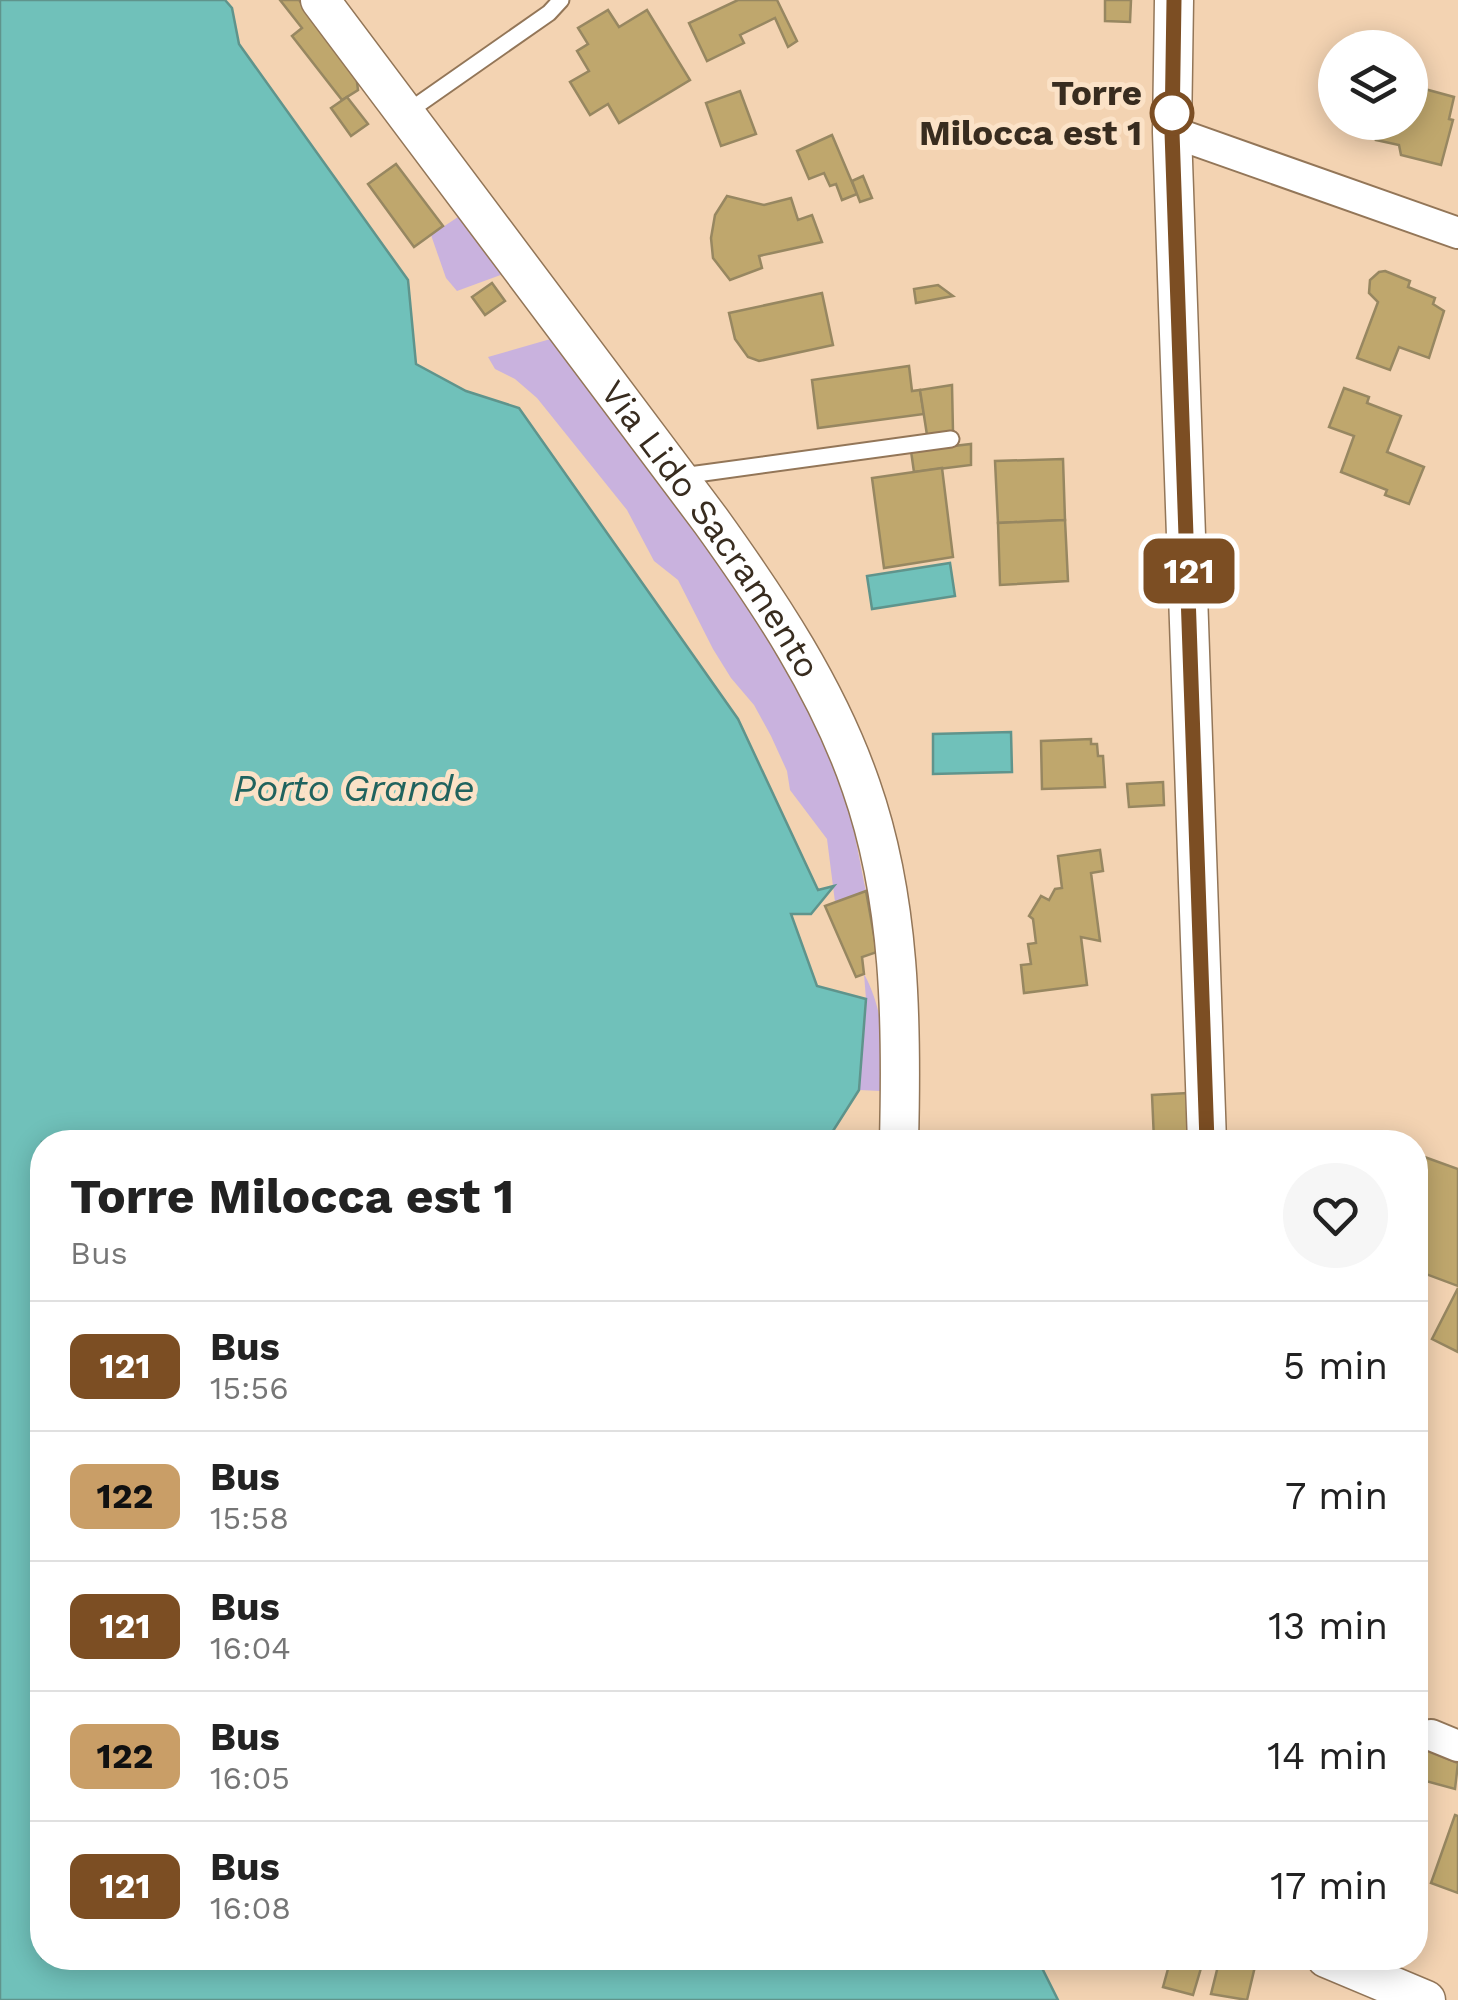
<!DOCTYPE html>
<html lang="en">
<head>
<meta charset="utf-8">
<style>
  :root { --surface:#fff; --page:#f6f6f6; --text:#222; --muted:#767676; --line:#e0e0e0 }
  body { margin:0; font-family:"Work Sans",sans-serif; background:var(--page); color:var(--text); height:100vh; display:flex; flex-direction:column; font-size:38px; white-space:nowrap }
  * { box-sizing:border-box; margin:0 }
  p { font-size:32px; color:var(--muted) }
  .icon { flex:none; width:55px; height:55px; fill:none; stroke:currentColor; stroke-width:2; stroke-linecap:round; stroke-linejoin:round }
  .map { position:relative; flex:1; overflow:hidden }
  .panel { position:absolute; left:30px; top:1130px; width:1398px; height:840px; display:flex; flex-direction:column; background:var(--surface); border-radius:40px; box-shadow:0 5px 25px #0003 }
  .panel>* { flex:none }
  .badge { padding:0 20px; border-radius:15px; font-size:35px; line-height:65px }
  .controls { position:absolute; left:1318px; top:30px; display:grid; gap:20px }
  .controls a { display:grid; place-items:center; width:110px; height:110px; border-radius:50%; background:var(--surface); box-shadow:0 5px 25px #0003; font-size:50px }
  .map>.badge { position:absolute; translate:-50% -50%; box-shadow:0 0 0 5px #fff }
  .round { display:grid; place-items:center; flex:none; width:105px; height:105px; border-radius:52px; background:var(--page) }
  .overview { display:flex; align-items:center; justify-content:space-between; height:170px; padding:0 40px }
  h1 { font-size:48px; font-weight:700; line-height:75px }
  ul { padding:0; list-style:none }
  li { display:flex; align-items:center; gap:30px; height:130px; padding:0 40px; border-top:2px solid var(--line) }
  li div { flex:1 }
  li b { display:block; font-size:38px }
  li em { font-style:normal }
  li .badge { min-width:110px; font-weight:700; text-align:center }
  .map>svg:first-child { display:block }
  .green { fill:#c9b2de }
  .water { fill:#70c1ba; stroke:#5f948c; stroke-width:2.5 }
  .building { fill:#bfa76d; stroke:#978761; stroke-width:2.5 }
  .lines { fill:none; stroke-linecap:round; stroke-linejoin:round }
  .service-casing { stroke:#937658; stroke-width:19 }
  .minor-casing { stroke:#937658; stroke-width:34 }
  .tertiary-casing { stroke:#937658; stroke-width:41 }
  .service { stroke:#fff; stroke-width:15 }
  .minor { stroke:#fff; stroke-width:30 }
  .tertiary { stroke:#fff; stroke-width:38 }
  .line-casing { stroke:#fff; stroke-width:22 }
  .line { stroke:#7c4e23; stroke-width:15 }
  .stop-dot { fill:#fff; stroke:#7c4e23; stroke-width:5 }
  .labels { text-anchor:middle; stroke-width:10; stroke-linejoin:round; paint-order:stroke }
  .stop-label { font-size:35px; font-weight:bold; fill:#382c1f; stroke:#fbe2c7; text-anchor:end }
  .street-label { font-size:35px; fill:#382c1f; stroke:#fbe2c7 }
  .water-label { font-size:38px; font-style:italic; fill:#20635e; stroke:#fbe2c7 }
</style>
</head>
<body>
<div class="map">
<svg width="1458" height="2000" viewBox="0 0 1458 2000">
  <rect width="100%" height="100%" fill="#f3d3b2"/>
  <g class="green">
    <polygon points="461,215 506,273 457,291 446,278 431,235"/>
    <path d="M554,338C654,473 770,608 834,765C851,804 857,849 866,891L835,902L827,839L790,790L787,771L771,736L754,705L731,678L713,649L678,580L654,561L627,510L537,398L515,379L495,369L488,357Z"/>
    <path d="M864,974C883,1008 887,1053 881,1091L859,1090L866,999Z"/>
  </g>
  <g class="water">
    <polygon points="0,0 225,0 232,8 239,44 408,280 416,364 466,391 519,408 738,719 818,890 834,886 811,914 791,914 817,986 866,999 859,1090 826,1142 42,1142 42,1958 1037,1958 1058,2000 0,2000"/>
    <polygon points="950,563 955,596 872,609 867,576"/>
    <polygon points="1011,732 1012,772 933,774 933,734"/>
  </g>
  <g class="building">
    <polygon points="280,0 299,0 356,74 358,90 342,100 292,36 302,28"/>
    <polygon points="738,0 777,0 797,41 788,47 775,18 740,35 744,43 707,61 689,23"/>
    <polygon points="1105,0 1131,0 1130,22 1105,21"/>
    <polygon points="608,10 619,27 647,10 690,80 619,123 608,104 590,115 570,82 589,71 577,51 588,44 578,28"/>
    <polygon points="1410,85 1454,97 1449,119 1453,120 1441,165 1401,155 1399,145 1376,140 1380,122 1410,122"/>
    <polygon points="740,91 756,134 721,146 706,103"/>
    <polygon points="347,97 368,124 351,136 331,108"/>
    <polygon points="832,135 857,194 842,200 836,184 830,186 824,173 809,179 797,151"/>
    <polygon points="396,164 443,226 414,247 368,184"/>
    <polygon points="863,176 872,198 860,202 852,181"/>
    <polygon points="727,196 764,205 791,198 798,220 812,215 822,242 759,256 762,268 730,280 713,258 711,238 715,215"/>
    <polygon points="1385,271 1410,281 1408,287 1435,298 1433,304 1444,311 1429,358 1399,347 1390,370 1357,358 1378,302 1369,293 1370,280 1379,272"/>
    <polygon points="492,283 505,301 485,315 472,297"/>
    <polygon points="938,285 953,296 916,303 914,289"/>
    <polygon points="822,293 833,345 759,361 748,357 735,339 729,313"/>
    <polygon points="909,366 912,391 920,390 924,414 818,428 812,380"/>
    <polygon points="952,385 953,432 927,435 920,390"/>
    <polygon points="1344,388 1369,397 1367,403 1401,416 1387,452 1424,467 1409,504 1385,495 1387,490 1341,472 1354,436 1329,427"/>
    <polygon points="971,444 971,465 914,472 911,451"/>
    <polygon points="1063,459 1065,520 998,523 995,461"/>
    <polygon points="942,468 953,557 884,568 872,478"/>
    <polygon points="1065,520 1068,581 1000,585 998,523"/>
    <polygon points="1091,739 1091,744 1097,744 1098,756 1103,756 1105,787 1042,789 1041,741"/>
    <polygon points="1163,782 1164,805 1129,807 1127,784"/>
    <polygon points="1100,850 1103,871 1091,873 1100,941 1081,937 1087,985 1024,993 1021,965 1031,964 1028,944 1036,943 1033,919 1029,916 1041,896 1049,900 1055,889 1062,888 1058,856"/>
    <polygon points="866,891 877,952 862,957 864,974 856,977 825,906"/>
    <polygon points="1187,1093 1188,1138 1154,1140 1152,1095"/>
    <polygon points="1419,1155 1458,1169 1458,1286 1415,1270 1415,1165"/>
    <polygon points="1458,1288 1458,1352 1432,1339"/>
    <polygon points="1415,1746 1458,1763 1455,1789 1426,1781 1423,1796 1415,1794"/>
    <polygon points="1455,1815 1458,1816 1458,1893 1431,1883"/>
    <polygon points="1171,1958 1204,1958 1193,1995 1163,1987"/>
    <polygon points="1220,1958 1257,1958 1247,2000 1211,1994"/>
  </g>
  <g class="lines">
    <g class="service-casing">
      <g id="service">
        <polyline points="406,113 549,13 561,0"/>
        <polyline points="682,476 951,439"/>
      </g>
    </g>
    <g class="minor-casing">
      <g id="minor">
        <polyline points="1172,132 1458,233"/>
        <polyline points="1431,1735 1458,1746"/>
      </g>
    </g>
    <g class="tertiary-casing">
      <g id="tertiary">
        <path id="s1" d="M320,0L711,521C770,603 828,690 861,786C901,900 902,1023 899,1142"/>
        <polyline points="1174,0 1172,132 1207,1142"/>
        <polyline points="1326,1958 1426,2000"/>
      </g>
    </g>
    <use href="#service" class="service"/>
    <use href="#minor" class="minor"/>
    <use href="#tertiary" class="tertiary"/>
  </g>
  <g class="lines">
    <g class="line-casing">
      <polyline id="line" points="1174,0 1172,132 1207,1142"/>
    </g>
    <use href="#line" class="line"/>
  </g>
  <circle class="stop-dot" cx="1172" cy="113" r="20"/>
  <g class="labels">
    <g class="stop-label">
      <text x="1142" y="105">Torre<tspan x="1142" dy="40">Milocca est 1</tspan></text>
    </g>
    <g class="street-label">
      <text dy="12" stroke="none"><textPath href="#s1" startOffset="658">Via Lido Sacramento</textPath></text>
    </g>
    <g class="water-label">
      <text x="354" y="801">Porto Grande</text>
    </g>
  </g>
</svg>
<div class="controls">
<a><svg class="icon" aria-label="layers" viewBox="0 0 24 24"><path d="M12 4l9 5-9 5-9-5zM3 14l9 5 9-5"/></svg></a>
</div>
<b class="badge" style="left:1189px;top:571px;background:#7c4e23;color:#fff">121</b>
<section class="panel">
<div class="overview"><div><h1>Torre Milocca est 1</h1><p>Bus</p></div><a class="round"><svg class="icon" aria-label="heart" viewBox="0 0 24 24"><path d="M12 20l-8-8c-3-5 5-10 8-4 3-6 11-1 8 4z"/></svg></a></div>
<ul>
<li><span class="badge" style="background:#7c4e23;color:#fff">121</span><div><b>Bus</b><p>15:56</p></div><em>5 min</em></li>
<li><span class="badge" style="background:#c99e67;color:#111">122</span><div><b>Bus</b><p>15:58</p></div><em>7 min</em></li>
<li><span class="badge" style="background:#7c4e23;color:#fff">121</span><div><b>Bus</b><p>16:04</p></div><em>13 min</em></li>
<li><span class="badge" style="background:#c99e67;color:#111">122</span><div><b>Bus</b><p>16:05</p></div><em>14 min</em></li>
<li><span class="badge" style="background:#7c4e23;color:#fff">121</span><div><b>Bus</b><p>16:08</p></div><em>17 min</em></li>
</ul>
</section>
</div>
</body>
</html>
